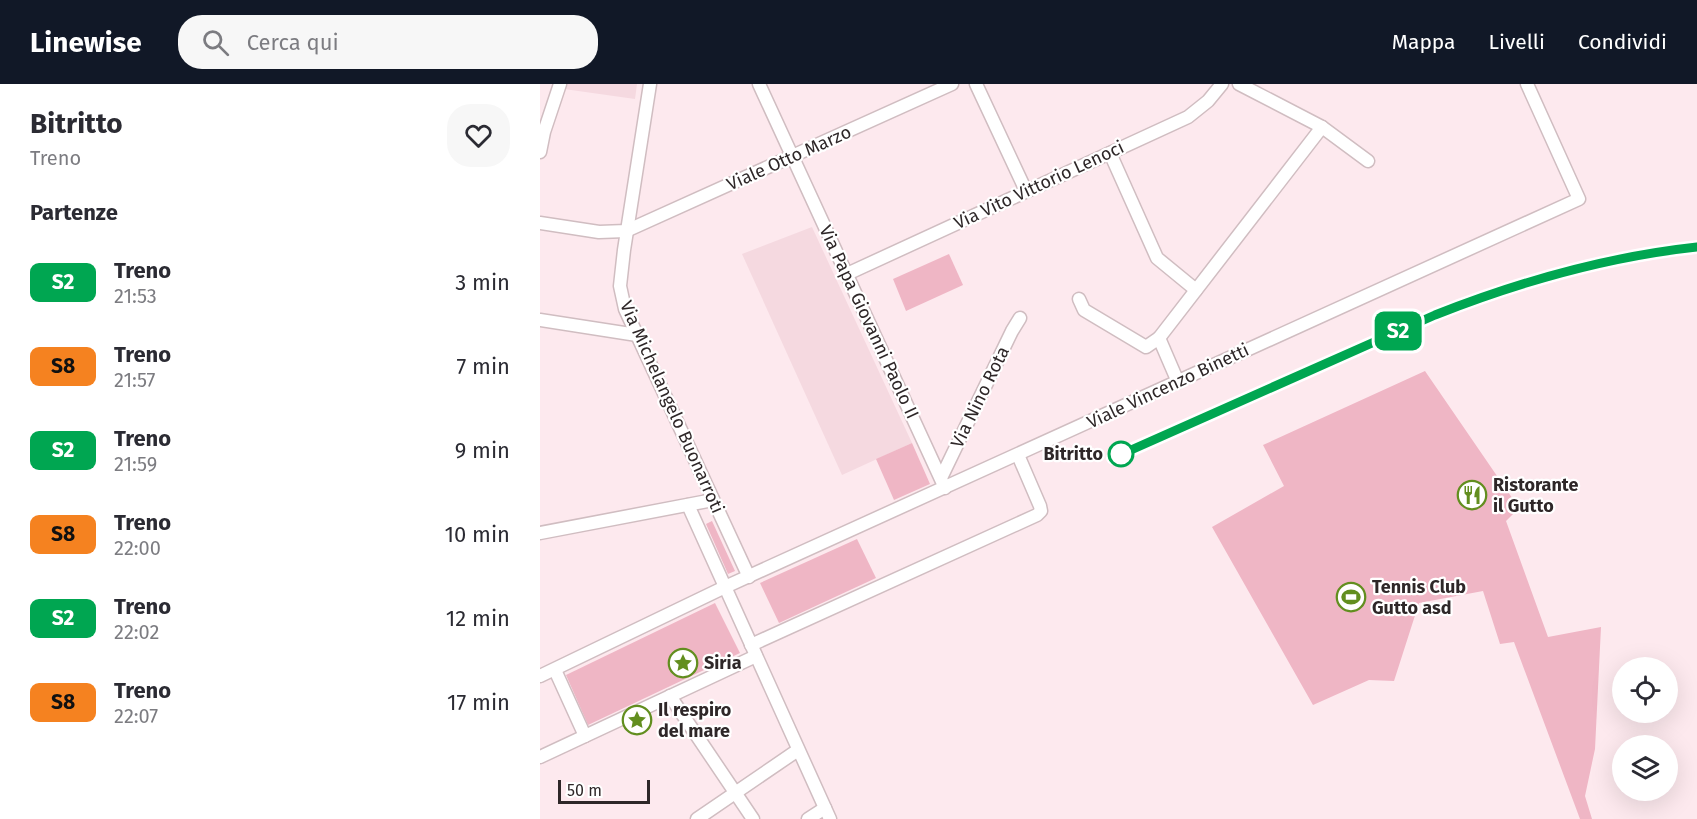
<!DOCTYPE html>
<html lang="it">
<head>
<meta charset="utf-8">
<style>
  :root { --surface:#fff; --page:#f7f7f7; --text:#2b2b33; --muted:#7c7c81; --accent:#111827 }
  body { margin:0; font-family:"Fira Sans",sans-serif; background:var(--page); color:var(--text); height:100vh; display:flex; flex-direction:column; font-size:22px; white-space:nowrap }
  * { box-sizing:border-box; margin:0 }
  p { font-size:20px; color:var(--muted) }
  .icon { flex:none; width:33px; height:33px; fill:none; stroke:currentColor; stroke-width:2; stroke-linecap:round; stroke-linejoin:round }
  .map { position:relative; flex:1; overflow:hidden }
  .sheet { display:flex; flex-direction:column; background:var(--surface); width:540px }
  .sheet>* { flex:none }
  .badge { padding:0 12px; border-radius:9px; font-size:21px; line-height:39px }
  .fabs { position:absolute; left:1072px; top:573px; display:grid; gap:12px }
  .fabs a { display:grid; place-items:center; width:66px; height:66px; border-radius:50%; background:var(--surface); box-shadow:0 6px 24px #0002; font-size:30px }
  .scale { position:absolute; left:18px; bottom:15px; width:92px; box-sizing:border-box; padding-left:6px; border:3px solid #2e2728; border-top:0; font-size:16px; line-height:21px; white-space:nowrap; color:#2e2728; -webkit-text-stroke:4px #fff; paint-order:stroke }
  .map>.badge { position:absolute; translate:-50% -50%; box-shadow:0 0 0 3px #fff }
  h2 { padding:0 30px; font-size:22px; line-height:54px }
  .round { display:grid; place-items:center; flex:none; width:63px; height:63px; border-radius:24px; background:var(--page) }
  .headline { display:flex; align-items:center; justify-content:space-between; height:102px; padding:0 30px }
  h1 { font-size:28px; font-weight:700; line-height:45px }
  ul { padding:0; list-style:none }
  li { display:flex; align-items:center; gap:18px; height:84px; padding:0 30px }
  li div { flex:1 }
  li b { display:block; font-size:22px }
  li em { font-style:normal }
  li .badge { min-width:66px; font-weight:700; text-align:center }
  header { display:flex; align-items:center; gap:36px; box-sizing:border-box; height:84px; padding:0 30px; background:var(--accent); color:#fff }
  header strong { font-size:28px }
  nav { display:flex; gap:33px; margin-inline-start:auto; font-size:21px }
  .search { width:420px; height:54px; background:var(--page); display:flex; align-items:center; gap:15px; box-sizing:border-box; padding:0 21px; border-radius:24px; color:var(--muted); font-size:22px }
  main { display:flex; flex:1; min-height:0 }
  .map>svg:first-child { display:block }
  .built { fill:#f5d9e0 }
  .green { fill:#efb6c5 }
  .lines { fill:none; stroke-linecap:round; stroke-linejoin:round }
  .street-casing { stroke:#d0bdc1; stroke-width:15 }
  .street { stroke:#fff; stroke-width:12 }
  .rail { stroke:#8a7e80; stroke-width:4; stroke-dasharray:12 6; stroke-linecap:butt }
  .line-casing { stroke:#fff; stroke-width:14 }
  .line { stroke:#00a651; stroke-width:9 }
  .stop-dot { fill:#fff; stroke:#00a651; stroke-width:3 }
  .labels { text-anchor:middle; stroke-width:4.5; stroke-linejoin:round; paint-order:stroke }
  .street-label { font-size:18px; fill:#2e2728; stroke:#fff }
  .stop-label { font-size:18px; font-weight:bold; fill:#2e2728; stroke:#fff; text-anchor:end }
  .poi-label { font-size:18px; font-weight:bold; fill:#2e2728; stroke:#fff; text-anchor:start }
</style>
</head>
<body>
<header>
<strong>Linewise</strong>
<div class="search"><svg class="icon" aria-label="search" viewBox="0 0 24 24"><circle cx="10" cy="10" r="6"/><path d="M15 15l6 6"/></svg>Cerca qui</div>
<nav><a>Mappa</a><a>Livelli</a><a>Condividi</a></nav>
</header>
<main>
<section class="sheet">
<div class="headline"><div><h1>Bitritto</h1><p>Treno</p></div><a class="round"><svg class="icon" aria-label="heart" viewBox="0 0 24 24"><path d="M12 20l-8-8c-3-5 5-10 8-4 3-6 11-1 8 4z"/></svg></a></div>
<h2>Partenze</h2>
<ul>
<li><span class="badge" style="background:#00a651;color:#fff">S2</span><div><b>Treno</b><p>21:53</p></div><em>3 min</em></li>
<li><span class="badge" style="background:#f58220;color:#111">S8</span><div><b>Treno</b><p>21:57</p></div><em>7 min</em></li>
<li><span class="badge" style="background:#00a651;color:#fff">S2</span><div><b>Treno</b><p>21:59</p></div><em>9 min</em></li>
<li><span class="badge" style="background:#f58220;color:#111">S8</span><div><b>Treno</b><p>22:00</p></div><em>10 min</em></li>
<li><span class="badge" style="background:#00a651;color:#fff">S2</span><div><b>Treno</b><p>22:02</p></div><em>12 min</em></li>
<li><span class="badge" style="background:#f58220;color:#111">S8</span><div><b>Treno</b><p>22:07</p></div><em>17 min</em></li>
</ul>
</section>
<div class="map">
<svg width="1157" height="735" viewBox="0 0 1157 735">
  <rect width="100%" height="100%" fill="#fde9ee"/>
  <g class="built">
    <polygon points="26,0 97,0 95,15 24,5"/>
    <polygon points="272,143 372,359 302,391 202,170"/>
  </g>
  <g class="green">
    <polygon points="409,170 423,201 366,227 353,195"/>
    <polygon points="885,287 979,424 966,437 1008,553 1061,543 1055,665 1045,712 1052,735 1040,735 974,558 960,560 943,507 879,519 854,597 829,596 773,621 672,443 744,402 723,361"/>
    <polygon points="372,359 390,400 354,416 336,375"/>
    <polygon points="172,437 195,487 188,490 166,440"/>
    <polygon points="317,455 336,494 239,539 220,499"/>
    <polygon points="175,519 200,569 48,641 26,591"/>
  </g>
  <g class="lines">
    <g class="street-casing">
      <g id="street">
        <polyline points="110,0 84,166 80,202 85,225 209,493"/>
        <polyline points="219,0 405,404"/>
        <polyline points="436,0 486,107"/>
        <polyline points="699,0 782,43 828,77"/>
        <polyline points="0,68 4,48 20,0"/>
        <polyline points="570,69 617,174 656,206"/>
        <polyline points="0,139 59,148 86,147 412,0"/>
        <polyline points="307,190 648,33 668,17 682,0"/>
        <polyline points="539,215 544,226 606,263 619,254 638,298"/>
        <polyline points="0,236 97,251"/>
        <polyline points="619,254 782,43"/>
        <polyline points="401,394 472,247 480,234"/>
        <polyline points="148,421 290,735"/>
        <polyline points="0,449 173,416"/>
        <polyline points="211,561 497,431 501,427 500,422 478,371"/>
        <polyline points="15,586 45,652"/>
        <polyline points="0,592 185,503 1039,115 987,0"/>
        <polyline points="130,612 213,735"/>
        <polyline points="0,673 216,572"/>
        <polyline points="157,735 258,666"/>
        <polyline points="268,735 285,724"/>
      </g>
    </g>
    <use href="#street" class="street"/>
    <path class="rail" d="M573,374L895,231C980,197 1066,172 1157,163"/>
  </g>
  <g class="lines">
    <g class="line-casing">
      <path id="line" d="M573,374L895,231C981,197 1065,173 1157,163"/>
    </g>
    <use href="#line" class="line"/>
  </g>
  <defs>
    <g id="restaurant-ring" transform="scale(1.5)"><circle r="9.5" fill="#fff" stroke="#628e1f" stroke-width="1.5"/><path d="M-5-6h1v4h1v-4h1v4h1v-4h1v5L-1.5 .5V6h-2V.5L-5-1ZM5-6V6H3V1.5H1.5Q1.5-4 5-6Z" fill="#628e1f"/></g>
    <g id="stadium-ring" transform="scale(1.5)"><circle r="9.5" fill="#fff" stroke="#628e1f" stroke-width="1.5"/><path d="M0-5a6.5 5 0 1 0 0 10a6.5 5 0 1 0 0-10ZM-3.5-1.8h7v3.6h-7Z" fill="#628e1f"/></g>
    <g id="sight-ring" transform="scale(1.5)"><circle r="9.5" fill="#fff" stroke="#628e1f" stroke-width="1.5"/><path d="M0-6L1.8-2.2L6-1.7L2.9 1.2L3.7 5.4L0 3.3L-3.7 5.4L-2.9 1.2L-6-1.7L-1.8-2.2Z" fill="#628e1f"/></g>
  </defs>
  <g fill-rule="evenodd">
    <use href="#restaurant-ring" x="932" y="411"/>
    <use href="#stadium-ring" x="811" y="513"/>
    <use href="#sight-ring" x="143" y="579"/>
    <use href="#sight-ring" x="97" y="636"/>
  </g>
  <circle class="stop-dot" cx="581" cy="370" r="12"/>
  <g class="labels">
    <g class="street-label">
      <text transform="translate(249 74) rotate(-24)" y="6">Viale Otto Marzo</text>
      <text transform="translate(499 101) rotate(-25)" y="6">Via Vito Vittorio Lenoci</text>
      <text transform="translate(329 238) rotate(65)" y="6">Via Papa Giovanni Paolo II</text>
      <text transform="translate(628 302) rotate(-25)" y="6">Viale Vincenzo Binetti</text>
      <text transform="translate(440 313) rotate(-64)" y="6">Via Nino Rota</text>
      <text transform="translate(132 323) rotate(66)" y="6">Via Michelangelo Buonarroti</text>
    </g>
    <g class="stop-label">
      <text x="563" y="376">Bitritto</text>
    </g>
    <g class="poi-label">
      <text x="953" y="407">Ristorante<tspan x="953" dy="21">il Gutto</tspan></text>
      <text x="832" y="509">Tennis Club<tspan x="832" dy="21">Gutto asd</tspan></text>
      <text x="164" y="585">Siria</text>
      <text x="118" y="632">Il respiro<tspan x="118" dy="21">del mare</tspan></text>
    </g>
  </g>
</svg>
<div class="fabs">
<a><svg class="icon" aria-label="locate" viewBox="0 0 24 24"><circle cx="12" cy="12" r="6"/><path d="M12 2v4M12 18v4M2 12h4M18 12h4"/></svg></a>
<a><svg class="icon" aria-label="layers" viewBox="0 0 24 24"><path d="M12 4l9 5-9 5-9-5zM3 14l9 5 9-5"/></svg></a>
</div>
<div class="scale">50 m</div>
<b class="badge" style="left:858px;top:247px;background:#00a651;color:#fff">S2</b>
</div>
</main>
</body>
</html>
